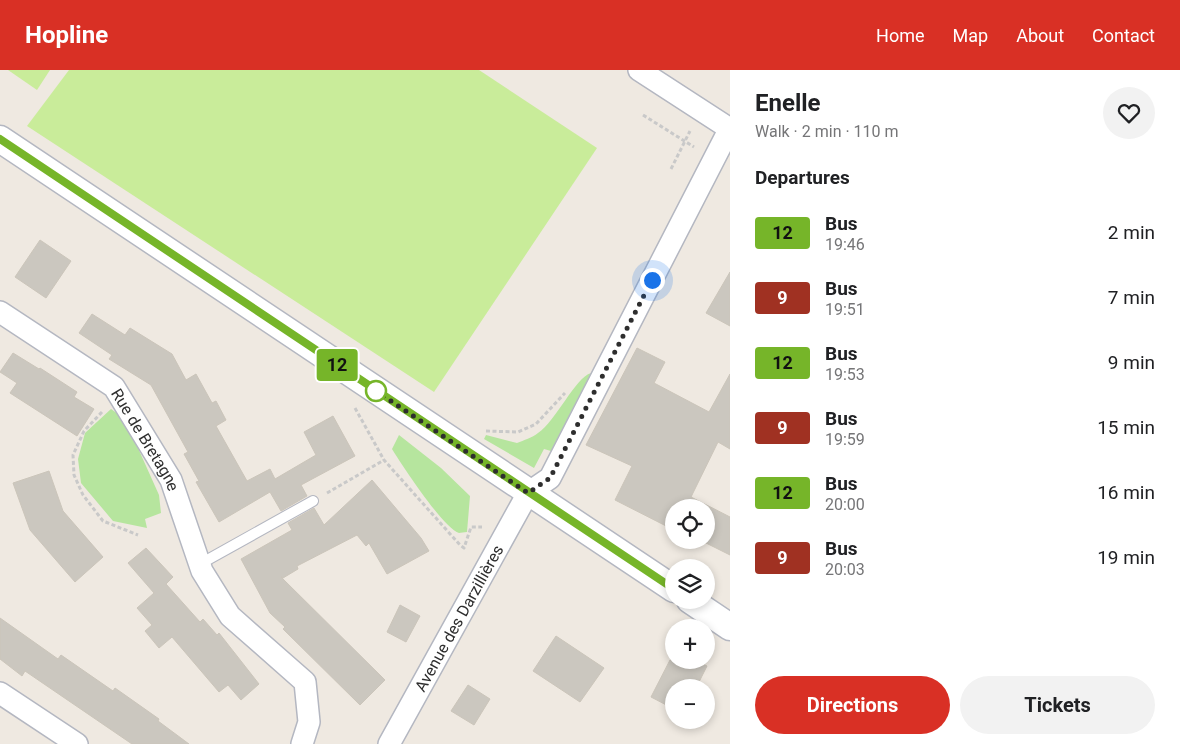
<!DOCTYPE html>
<html lang="en">
<head>
<meta charset="utf-8">
<style>
  :root { --surface:#fff; --page:#f2f2f2; --text:#202124; --muted:#757577; --accent:#d93025 }
  body { margin:0; font-family:Roboto,sans-serif; background:var(--page); color:var(--text); height:100vh; display:flex; flex-direction:column; font-size:19px; white-space:nowrap }
  * { box-sizing:border-box; margin:0 }
  p { font-size:16px; color:var(--muted) }
  .icon { flex:none; width:28px; height:28px; fill:none; stroke:currentColor; stroke-width:2; stroke-linecap:round; stroke-linejoin:round }
  .map { position:relative; flex:1; overflow:hidden }
  .details { display:flex; flex-direction:column; background:var(--surface); width:450px }
  .details>* { flex:none }
  .badge { padding:0 10px; border-radius:4px; font-size:18px; line-height:32px }
  .tools { position:absolute; left:665px; top:429px; display:grid; gap:10px }
  .tools a { display:grid; place-items:center; width:50px; height:50px; border-radius:50%; background:var(--surface); box-shadow:0 2px 8px #0003; font-size:25px }
  .you { position:absolute; width:25px; height:25px; margin:-12px; border:4px solid #fff; border-radius:50%; background:#1a73e8; box-shadow:0 0 0 8px #1a73e833 }
  .map>.badge { position:absolute; translate:-50% -50%; box-shadow:0 0 0 2px #fff }
  h2 { padding:0 25px; font-size:19px; line-height:45px }
  .round { display:grid; place-items:center; flex:none; width:52px; height:52px; border-radius:26px; background:var(--page) }
  .summary { display:flex; align-items:center; justify-content:space-between; height:85px; padding:0 25px }
  h1 { font-size:24px; font-weight:700; line-height:38px }
  .cta { display:flex; gap:10px; margin-top:auto; padding:10px 25px }
  .cta a { flex:1; height:58px; border-radius:30px; background:var(--accent); color:#fff; font-size:20px; font-weight:700; line-height:58px; text-align:center }
  .cta a+a { background:var(--page); color:var(--text) }
  ul { padding:0; list-style:none }
  li { display:flex; align-items:center; gap:15px; height:65px; padding:0 25px }
  li div { flex:1 }
  li b { display:block; font-size:19px }
  li em { font-style:normal }
  li .badge { min-width:55px; font-weight:700; text-align:center }
  header { display:flex; align-items:center; gap:30px; box-sizing:border-box; height:70px; padding:0 25px; background:var(--accent); color:#fff }
  header strong { font-size:24px }
  nav { display:flex; gap:28px; margin-inline-start:auto; font-size:18px }
  main { display:flex; flex:1; min-height:0 }
  .map>svg:first-child { display:block }
  .green { fill:#b6e59e }
  .pitch { fill:#c9ec9a }
  .building { fill:#cbc7bf; stroke:#cbc5ba }
  .lines { fill:none; stroke-linecap:round; stroke-linejoin:round }
  .service-casing { stroke:#b4b7c1; stroke-width:12 }
  .minor-casing { stroke:#b4b7c1; stroke-width:24 }
  .tertiary-casing { stroke:#b4b7c1; stroke-width:29 }
  .path { stroke:#c9c9c9; stroke-width:3; stroke-dasharray:4 2.5; stroke-linecap:butt }
  .service { stroke:#fff; stroke-width:10 }
  .minor { stroke:#fff; stroke-width:21 }
  .tertiary { stroke:#fff; stroke-width:26 }
  .line-casing { stroke:#fff; stroke-width:11 }
  .line { stroke:#76b529; stroke-width:8 }
  .walk { stroke:#2e2e2e; stroke-width:5; stroke-dasharray:0 9 }
  .stop-dot { fill:#fff; stroke:#76b529; stroke-width:2.5 }
  .labels { text-anchor:middle; stroke-width:5; stroke-linejoin:round; paint-order:stroke }
  .street-label { font-size:16px; fill:#2e2e2e; stroke:#fff }
</style>
</head>
<body>
<header>
<strong>Hopline</strong>
<nav><a>Home</a><a>Map</a><a>About</a><a>Contact</a></nav>
</header>
<main>
<div class="map">
<svg width="730" height="674" viewBox="0 0 730 674">
  <rect width="100%" height="100%" fill="#efe9e1"/>
  <g class="green">
    <path d="M591,303L551,381L544,379L534,398L484,369L486,365L517,373C524,370 532,368 538,363C556,351 575,308 591,303Z"/>
    <polygon points="111,339 125,349 159,425 161,443 145,449 147,458 113,451 81,413 78,389 85,363"/>
    <path d="M399,365L441,398L470,426L467,462C464,462 461,463 459,463C444,459 401,394 392,379Z"/>
  </g>
  <g class="pitch">
    <polygon points="8,0 50,0 37,20"/>
    <polygon points="69,0 479,0 597,78 434,322 27,56"/>
  </g>
  <g class="building">
    <polygon points="40,170 71,191 46,228 15,207"/>
    <polygon points="730,202 730,256 706,243"/>
    <polygon points="92,244 125,265 130,258 172,284 186,310 196,304 212,333 216,331 226,350 216,356 247,411 270,399 275,409 316,385 304,362 333,346 355,386 301,415 307,426 281,441 270,422 219,452 196,412 199,411 184,384 188,382 151,315 109,289 112,285 79,263"/>
    <polygon points="637,278 665,292 654,313 709,342 730,304 730,379 718,372 691,427 730,447 730,485 700,470 706,470 706,438 674,438 674,460 615,430 632,396 586,375"/>
    <polygon points="13,283 39,299 40,298 77,322 74,327 94,339 77,366 10,323 17,313 0,302"/>
    <polygon points="49,401 63,441 103,487 75,512 30,460 13,413"/>
    <polygon points="372,410 421,468 429,481 387,504 369,473 366,476 357,465 297,496 298,499 283,508 281,507 385,610 360,635 283,559 285,557 270,543 241,489 292,460 288,453 314,438 324,455"/>
    <polygon points="146,478 173,507 166,514 200,552 203,549 217,565 219,563 259,614 241,630 228,615 219,622 172,567 159,578 145,561 152,555 137,538 154,523 128,493"/>
    <polygon points="400,535 420,546 406,572 387,562"/>
    <polygon points="0,548 58,589 61,585 113,621 115,618 159,649 158,651 189,674 132,674 25,601 22,606 0,589"/>
    <polygon points="556,566 604,598 580,632 533,601"/>
    <polygon points="670,590 695,590 707,596 696,618 674,618 674,639 651,627"/>
    <polygon points="468,615 490,629 474,655 451,641"/>
  </g>
  <g class="lines">
    <g class="service-casing">
      <polyline id="service" points="200,494 313,431"/>
    </g>
    <g class="minor-casing">
      <g id="minor">
        <polyline points="639,0 730,59"/>
        <path id="s1" d="M0,242L114,317L171,410L202,501L230,546L305,612L309,652L302,674"/>
        <polyline points="0,623 77,674"/>
        <path id="s2" d="M389,674L528,423L550,408L730,58"/>
      </g>
    </g>
    <g class="tertiary-casing">
      <g id="tertiary">
        <polyline points="0,69 674,519"/>
        <polyline points="690,530 730,557"/>
      </g>
    </g>
    <g class="path">
      <polyline points="643,45 694,77"/>
      <polyline points="671,99 690,61"/>
      <polyline points="355,338 384,390 460,475 464,478 471,457 482,457"/>
      <polyline points="102,342 84,361 73,385 74,405 83,425 103,451 138,465"/>
      <polyline points="486,361 518,362 536,354 565,323"/>
      <polyline points="327,423 384,390"/>
    </g>
    <use href="#service" class="service"/>
    <use href="#minor" class="minor"/>
    <use href="#tertiary" class="tertiary"/>
  </g>
  <g class="lines">
    <g class="line-casing">
      <polyline id="line" points="0,69 674,519"/>
    </g>
    <use href="#line" class="line"/>
    <polyline class="walk" points="376,321 528,423 550,408 652,210"/>
  </g>
  <circle class="stop-dot" cx="376" cy="321" r="10"/>
  <g class="labels">
    <g class="street-label">
      <text dy="6" stroke="none"><textPath href="#s1" startOffset="198">Rue de Bretagne</textPath></text>
      <text dy="6" stroke="none"><textPath href="#s2" startOffset="144">Avenue des Darzillières</textPath></text>
    </g>
  </g>
</svg>
<div class="tools">
<a><svg class="icon" aria-label="locate" viewBox="0 0 24 24"><circle cx="12" cy="12" r="6"/><path d="M12 2v4M12 18v4M2 12h4M18 12h4"/></svg></a>
<a><svg class="icon" aria-label="layers" viewBox="0 0 24 24"><path d="M12 4l9 5-9 5-9-5zM3 14l9 5 9-5"/></svg></a>
<a>+</a>
<a>−</a>
</div>
<div class="you" style="left:652px;top:210px"></div>
<b class="badge" style="left:337px;top:295px;background:#76b529;color:#111">12</b>
</div>
<section class="details">
<div class="summary"><div><h1>Enelle</h1><p>Walk · 2 min · 110 m</p></div><a class="round"><svg class="icon" aria-label="heart" viewBox="0 0 24 24"><path d="M12 20l-8-8c-3-5 5-10 8-4 3-6 11-1 8 4z"/></svg></a></div>
<h2>Departures</h2>
<ul>
<li><span class="badge" style="background:#76b529;color:#111">12</span><div><b>Bus</b><p>19:46</p></div><em>2 min</em></li>
<li><span class="badge" style="background:#a03122;color:#fff">9</span><div><b>Bus</b><p>19:51</p></div><em>7 min</em></li>
<li><span class="badge" style="background:#76b529;color:#111">12</span><div><b>Bus</b><p>19:53</p></div><em>9 min</em></li>
<li><span class="badge" style="background:#a03122;color:#fff">9</span><div><b>Bus</b><p>19:59</p></div><em>15 min</em></li>
<li><span class="badge" style="background:#76b529;color:#111">12</span><div><b>Bus</b><p>20:00</p></div><em>16 min</em></li>
<li><span class="badge" style="background:#a03122;color:#fff">9</span><div><b>Bus</b><p>20:03</p></div><em>19 min</em></li>
</ul>
<div class="cta"><a>Directions</a><a>Tickets</a></div>
</section>
</main>
</body>
</html>
